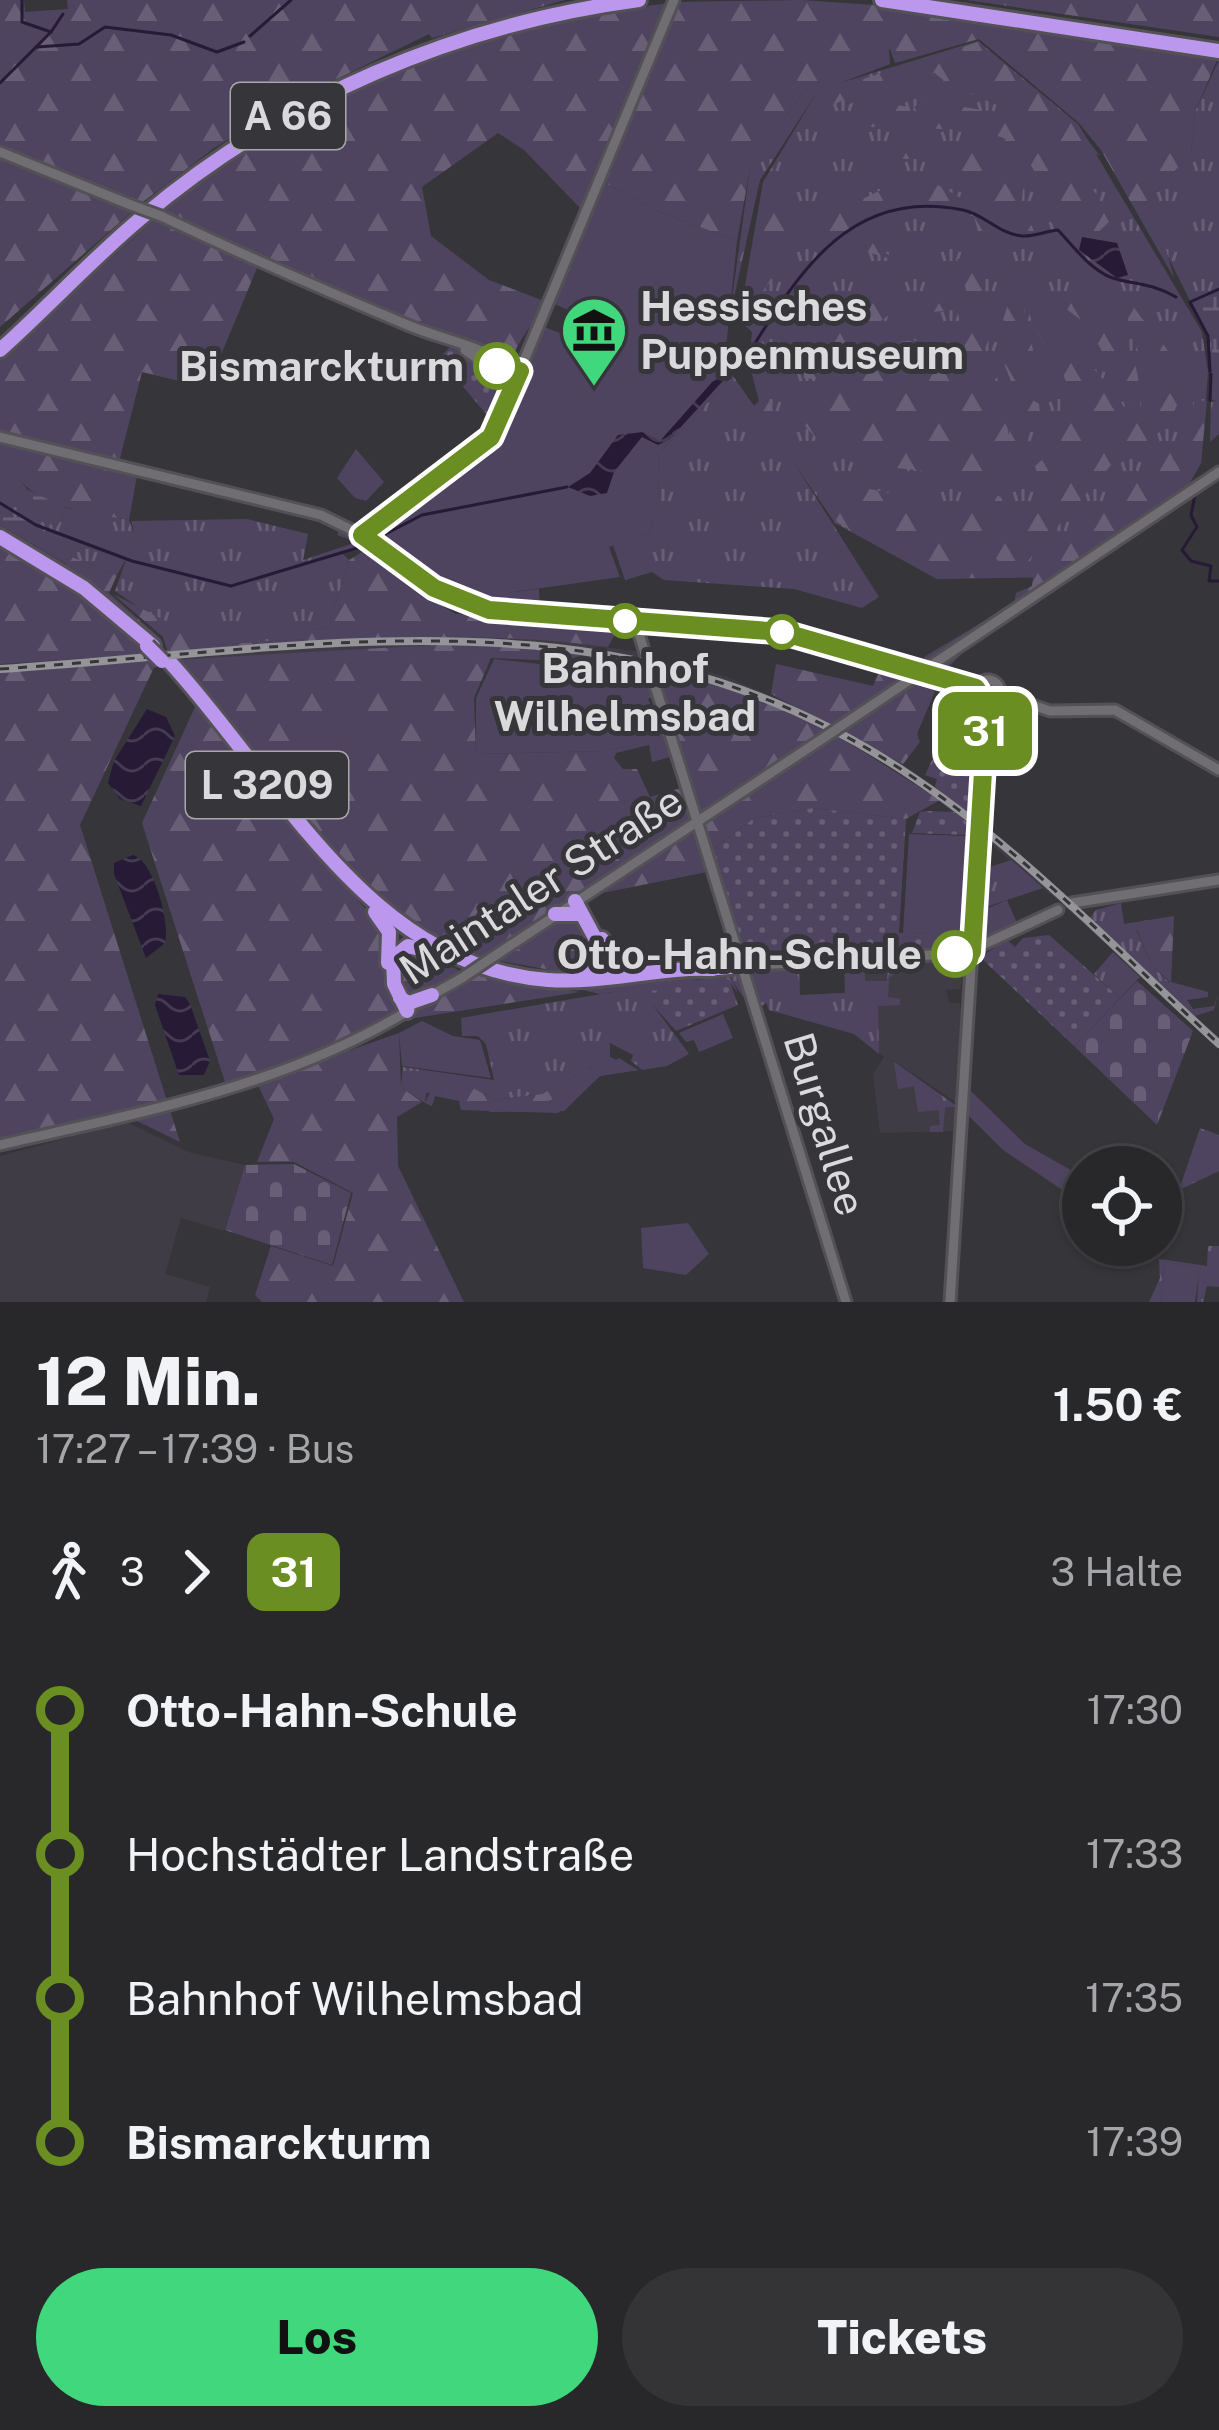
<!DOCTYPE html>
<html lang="de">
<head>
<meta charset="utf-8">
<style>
  :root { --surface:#28282b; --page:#343437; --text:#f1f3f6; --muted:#a5a6a9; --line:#444447; --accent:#41d77c }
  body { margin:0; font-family:"Public Sans",sans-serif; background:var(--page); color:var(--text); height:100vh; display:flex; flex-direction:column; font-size:45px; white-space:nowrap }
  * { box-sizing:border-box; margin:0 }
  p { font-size:39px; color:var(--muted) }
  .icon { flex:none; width:66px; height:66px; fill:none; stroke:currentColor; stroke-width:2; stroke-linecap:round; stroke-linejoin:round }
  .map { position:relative; height:1302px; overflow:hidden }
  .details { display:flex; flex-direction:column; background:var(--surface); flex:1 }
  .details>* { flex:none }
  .badge { padding:0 24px; border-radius:18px; font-size:42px; line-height:78px }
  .controls { position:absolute; left:1062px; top:1146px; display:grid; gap:24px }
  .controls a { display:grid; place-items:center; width:120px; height:120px; border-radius:50%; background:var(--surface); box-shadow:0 3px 9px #0004,0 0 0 3px var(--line); font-size:60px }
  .map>.badge { position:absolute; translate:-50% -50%; box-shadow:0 0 0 6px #fff }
  .legs { display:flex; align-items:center; gap:18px; height:132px; padding:0 36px; font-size:39px }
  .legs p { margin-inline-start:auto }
  .headline { display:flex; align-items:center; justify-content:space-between; height:204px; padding:0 36px }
  h1 { font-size:66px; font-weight:800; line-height:90px }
  .button { display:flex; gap:24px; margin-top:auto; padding:24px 36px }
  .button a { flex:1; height:138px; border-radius:72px; background:var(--accent); color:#111; font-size:48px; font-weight:800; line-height:138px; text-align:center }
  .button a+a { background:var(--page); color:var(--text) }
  ul { padding:0 36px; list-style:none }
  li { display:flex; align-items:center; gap:42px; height:144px; font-size:45px }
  li i { display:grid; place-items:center; width:18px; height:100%; margin:0 15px; background:currentColor }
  li i::after { content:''; width:30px; height:30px; margin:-15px; border:9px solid; border-radius:50%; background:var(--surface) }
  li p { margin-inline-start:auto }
  li:first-child i { background:linear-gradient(#0000 50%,currentColor 0) }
  li:last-child i { background:linear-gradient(currentColor 50%,#0000 0) }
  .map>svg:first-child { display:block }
  .built { fill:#403c46 }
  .grass { fill:url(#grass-tufts); fill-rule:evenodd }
  .forest { fill:url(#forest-firs); fill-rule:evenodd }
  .wetland { fill:url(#wetland-marsh) }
  .cemetery { fill:url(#cemetery-stones) }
  .park { fill:#4f4460 }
  .garden { fill:url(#garden-dots) }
  .water { fill:url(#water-waves) }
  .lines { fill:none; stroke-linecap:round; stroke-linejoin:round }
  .stream { stroke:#261a37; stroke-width:3 }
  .secondary-casing { stroke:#535155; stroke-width:15 }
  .highway-casing { stroke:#535155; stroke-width:20 }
  .secondary { stroke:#706e73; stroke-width:9 }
  .highway { stroke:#bb98ed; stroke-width:14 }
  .rail-casing { stroke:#959498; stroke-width:8 }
  .rail { stroke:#363539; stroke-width:3; stroke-dasharray:9; stroke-linecap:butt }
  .secondary-bridge-casing { stroke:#535155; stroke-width:15; stroke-linecap:butt }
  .highway-bridge-casing { stroke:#535155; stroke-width:20; stroke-linecap:butt }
  .secondary-bridge { stroke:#706e73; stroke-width:9 }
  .highway-bridge { stroke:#bb98ed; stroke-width:14 }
  .line-1-casing { stroke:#fff; stroke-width:27 }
  .line-1 { stroke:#6b8e23; stroke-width:18 }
  .stop-1-dot { fill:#fff; stroke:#6b8e23; stroke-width:6 }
  .labels { text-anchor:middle; stroke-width:10; stroke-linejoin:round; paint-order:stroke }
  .shield { fill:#363539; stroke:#a9a8ab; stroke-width:3 }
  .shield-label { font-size:39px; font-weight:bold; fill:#dad9dc }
  .poi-label { font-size:42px; font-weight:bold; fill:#dad9dc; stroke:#363539; text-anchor:start }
  .stop-label { font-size:42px; font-weight:bold; fill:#dad9dc; stroke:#363539; text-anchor:end }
  .street-label { font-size:42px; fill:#dad9dc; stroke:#363539 }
</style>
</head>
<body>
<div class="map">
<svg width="1219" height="1302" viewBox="0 0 1219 1302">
  <defs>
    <pattern id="grass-tufts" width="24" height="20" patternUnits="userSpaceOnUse" patternTransform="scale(3)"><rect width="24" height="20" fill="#4f4460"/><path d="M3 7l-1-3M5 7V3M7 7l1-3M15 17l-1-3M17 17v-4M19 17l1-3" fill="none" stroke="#685e76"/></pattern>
    <pattern id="forest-firs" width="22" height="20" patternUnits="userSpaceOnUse" patternTransform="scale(3)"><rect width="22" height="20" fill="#4f4460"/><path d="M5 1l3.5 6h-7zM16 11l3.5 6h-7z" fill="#685e76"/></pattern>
    <pattern id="wetland-marsh" width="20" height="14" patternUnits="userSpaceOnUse" patternTransform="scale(3)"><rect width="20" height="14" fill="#4f4460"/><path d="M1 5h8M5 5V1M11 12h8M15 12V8" fill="none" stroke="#685e76"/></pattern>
    <pattern id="cemetery-stones" width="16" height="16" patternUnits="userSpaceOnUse" patternTransform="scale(3)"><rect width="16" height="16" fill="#4f4460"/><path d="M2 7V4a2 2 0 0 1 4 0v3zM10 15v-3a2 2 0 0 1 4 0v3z" fill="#685e76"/></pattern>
    <pattern id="garden-dots" width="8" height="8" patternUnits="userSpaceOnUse" patternTransform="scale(3)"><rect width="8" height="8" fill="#4f4460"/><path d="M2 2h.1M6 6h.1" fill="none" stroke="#685e76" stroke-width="1.8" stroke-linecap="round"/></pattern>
    <pattern id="water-waves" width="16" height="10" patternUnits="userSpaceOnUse" patternTransform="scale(3)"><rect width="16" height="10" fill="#261a37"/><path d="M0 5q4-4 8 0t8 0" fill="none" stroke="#453b53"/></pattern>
  </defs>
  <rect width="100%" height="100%" fill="#363539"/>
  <g class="built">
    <polygon points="464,634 526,635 640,652 727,677 830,721 903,764 983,826 1219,1037 1219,1049 1061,903 916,782 825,728 718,682 650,663 549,647 469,643 0,672 0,664"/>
    <polygon points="965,961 960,989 946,990 949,1003 960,1003 962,1019 957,1103 889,1057 958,1107 956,1131 880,1133 873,1074 884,1057 854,1034 801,1017 800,995 845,993 845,964"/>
    <polygon points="127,1122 188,1152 245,1165 224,1231 181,1218 165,1274 210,1287 206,1302 0,1302 0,1156"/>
  </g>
  <g class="grass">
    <polygon points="978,41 1078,124 1202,332 1208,372 1201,463 1056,577 937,579 835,523 794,463 879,597 862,608 794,589 664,580 652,572 625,580 613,545 649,533 658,502 660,452 733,376 754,406 759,401 749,363 752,332 739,320 763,182 819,89 760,180 729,320 750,169 805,89 889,49 890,64 840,83"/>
    <polygon points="1219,60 1219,434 1210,442 1211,402 1217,401 1211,400 1210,341 1143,206 1191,153 1195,112"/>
    <polygon points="67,508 129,520 134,533 132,521 247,519 308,534 303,560 357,542 337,535 341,526 370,544 343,554 349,560 329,626 307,632 306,639 213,645 154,618 115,591 127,557 117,575 72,557 67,564 19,536 34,519 57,526"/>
    <path d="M394,514C435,593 450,601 539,589L540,610L597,612V617C512,612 438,603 375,538V526Z"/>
    <polygon points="1011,860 1043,888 980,909 987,868"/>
    <polygon points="1121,903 1124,924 1135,927 1152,966 1170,983 1165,988 1089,919 1096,910"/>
    <polygon points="1113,952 1140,977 1120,998 1094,974"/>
    <path d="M942,957L864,962L865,981H887L888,969H902L889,978L888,997L900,999V1005L878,1006L879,1054L854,1034L769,1010L766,1003L759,1008L748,972L750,967ZM844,963L845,993L800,995L799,966Z"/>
    <path d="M739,973L747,1001C723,973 739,969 693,980L731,977L738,993L728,980L652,1004L689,1054L667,1066L642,1070L631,1061L633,1055L610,1043V1057L542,1094L495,1100L473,1088L426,1093L425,1103L401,1087L403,1067L494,1080L486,1044L478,1036H462L461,1018L648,986L600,994L579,989L675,974Z"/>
    <polygon points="894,1062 958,1107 945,1107 943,1132 930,1132 930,1126 940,1125 939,1110 918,1112 914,1086 898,1089"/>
    <polygon points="1200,1128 1219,1135 1219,1171 1179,1190"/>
    <polygon points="1208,1246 1219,1246 1219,1287 1207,1286 1203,1302 1197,1302 1199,1267 1165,1262 1160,1302 1149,1302 1160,1278 1159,1259 1207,1266"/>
  </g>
  <g class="forest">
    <polygon points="0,0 24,0 25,12 68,9 67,0 565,0 432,38 429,34 302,96 214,148 139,205 0,149"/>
    <polygon points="801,0 904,7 1217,60 1195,112 1191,153 1143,206 1164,242 1174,278 1101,150 1079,123 979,39 895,63 890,49 805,89 750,169 737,241 662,213 605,183 678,2"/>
    <polygon points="967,0 1219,0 1219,37"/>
    <path d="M670,3L545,302C535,324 515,342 511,364L156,212C326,91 462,27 670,3ZM498,133L524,150L582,210L544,301L489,280L431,236L422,187Z"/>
    <path d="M978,42L1073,121L1100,156L1070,141L1057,148L1097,195L1109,222L1093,237H1081L1076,248L1051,222L1045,191L1027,158L1016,152L1024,180L1020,217L1029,220L1036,235L1018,233L1017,243L1009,247L1004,241L982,247L974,216L910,210L870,226L872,243L895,260L867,252V238C845,231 834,237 817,253L812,250L832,214L881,190L875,181L929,180L1007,224L975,188L954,174L952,165L922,159H852L840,147L846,141L858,147L859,155L869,145L909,144L922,151L930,144L939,149L994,146L1001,155L998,148L1006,139L984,131L922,128L914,107L925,101L1021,116C1002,106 946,86 935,73L903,81L904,87L849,104L843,100L801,121L820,93Z"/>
    <path d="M897,105L909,107L916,126L865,127L823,138L833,143L835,152L822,155L814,146C832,120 867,114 897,105Z"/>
    <polygon points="0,156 134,210 0,327"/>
    <polygon points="768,179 777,181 786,208 796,207 799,217 769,283 742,318"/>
    <polygon points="155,219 257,268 213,374 196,385 142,372 118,466 0,434 0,358"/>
    <polygon points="965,258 981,275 987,309 972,317 977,323 982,317 990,337 984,350 993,357 1009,436 1012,384 1005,366 1010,325 1003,320 1008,304 1023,305 1040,382 1034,386 1033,400 1039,404 1041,428 1031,425 1019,482 967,474 959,474 957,482 945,474 937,480 927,471 854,464 840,450 824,447 781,399 802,388 878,386 804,378 804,366 849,351 887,349 892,342 952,338 961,326 957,310 889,315 849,343 809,352 835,306 863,293 880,299 880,294 968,296 957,259"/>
    <path d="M1078,283C1118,317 1143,356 1140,411L1155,420L1160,397L1151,393L1126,313L1115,315L1126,295C1137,313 1149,328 1163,344C1176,360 1177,382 1192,399L1185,404L1180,398L1170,421L1142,450H1127L1112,464L1014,577H994L998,560L985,553L973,559L969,569L977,578L937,579L838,523L758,406L762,400L758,375L775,417L811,469L819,459L821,479L976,511L991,509L995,495L1001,497L1007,514L1035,509L1040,486L1035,466L1049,454L1046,443L1060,420L1061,382L1067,385C1059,354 1025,331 1027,293L1043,305L1045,317L1071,335C1074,350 1113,387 1124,407L1130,404L1096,340L1084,330L1085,323L1061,305L1059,297Z"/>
    <polygon points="1194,400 1207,401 1201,463 1187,488 1056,577 1061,584 971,645 943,672 917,734 920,742 903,764 771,694 776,664 873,686 883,663 906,671 927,662 924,657 1014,603 1016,593 1032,586 1033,577 1025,575 1054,548 1055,541 1065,541 1162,454 1170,451 1174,461 1181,459 1181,446 1192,435"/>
    <path d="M0,441L137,476L129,520C93,513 43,509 19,479H0Z"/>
    <polygon points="0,525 66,564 72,557 117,575 109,593 161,639 160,646 0,534"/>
    <polygon points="0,548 66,586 151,654 0,664"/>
    <path d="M369,548L421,584L428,598L456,614L620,625L608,647C461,626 315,644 168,653L163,637L113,594L213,645L305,639L307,632L329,626L349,560Z"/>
    <polygon points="469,643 605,656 606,663 491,658 474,698 476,754 606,751 665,738 670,757 652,762 649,745 616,753 614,758 623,769 637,769 650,797 681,788 691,821 483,956 418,930 374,895 173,660"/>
    <polygon points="157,661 80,825 180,1142 123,1114 0,1141 0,672"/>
    <polygon points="650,663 765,700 827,730 699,812"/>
    <path d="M196,705L318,857L384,929L386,966L397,1008C381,1034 260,1070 226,1085L142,823Z"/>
    <polygon points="835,734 940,800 906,819 813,808 754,818 712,850 703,821"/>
    <polygon points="694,828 707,872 592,895"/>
    <polygon points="573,913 595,942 597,960 587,970 561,972 496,960"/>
    <polygon points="1174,916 1171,982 1208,992 1208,997 1187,1000 1193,1009 1214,1006 1218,993 1214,1010 1195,1016 1165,988 1170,982 1152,966 1137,930 1124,924"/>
    <polygon points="422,952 462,972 413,1000 401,994 398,957"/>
    <polygon points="473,975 580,992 402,1020"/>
    <polygon points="399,1033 401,1087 422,1102 397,1117 398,1166 464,1302 262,1302 255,1295 271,1246 333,1266 353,1193 294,1162 257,1162 274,1119 257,1083"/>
    <polygon points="610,1057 638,1070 600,1076 558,1113 461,1110 459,1101 435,1096 432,1106 425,1103 431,1090 473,1088 495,1100 542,1094"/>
  </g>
  <g class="wetland">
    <polygon points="1219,292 1219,369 1213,369 1211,341 1192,304 1204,294"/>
    <polygon points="0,479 19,479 28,490 67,508 57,526 34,519 19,536 0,525"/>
  </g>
  <g class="cemetery">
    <polygon points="1137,981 1193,1031 1157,1125 1074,1046"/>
    <polygon points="294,1164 351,1193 332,1265 225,1230 245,1165"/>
  </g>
  <g class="park">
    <polygon points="605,183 662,213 737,241 724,367 733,376 660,452 658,503 649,533 609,547 620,577 477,597 407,557 394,514 500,435 544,327 560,333 570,311 555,304"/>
    <polygon points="356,449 384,482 366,501 355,498 337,478"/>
    <polygon points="494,659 567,667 644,667 653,697 648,699 667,738 606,751 476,754 476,698"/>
    <polygon points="350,706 364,749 304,769 290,726"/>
    <polygon points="909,834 966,836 965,935 903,933"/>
    <polygon points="1007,900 1017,923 978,944 979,912"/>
    <polygon points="723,1014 733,1038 699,1052 694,1040 686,1042 679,1033"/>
    <polygon points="422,1021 453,1036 480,1040 491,1078 402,1066 399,1033"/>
    <path d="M619,1058L638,1070L600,1076L564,1111L489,1112L494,1106C565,1108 563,1091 619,1058Z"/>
    <polygon points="970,1090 1025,1144 1083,1177 1083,1204 1003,1150 967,1114"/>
    <polygon points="688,1223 709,1254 686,1275 643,1268 641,1228"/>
    <polygon points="1165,1262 1200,1267 1195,1302 1160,1302"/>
  </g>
  <g class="garden">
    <polygon points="451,346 488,367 514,372 492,421 439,358"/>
    <polygon points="933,758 978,768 970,818 935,787 937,779 925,775"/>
    <polygon points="813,808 906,819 899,933 962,934 965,945 748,961 712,850 754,818"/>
    <polygon points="927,811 955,812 967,822 967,835 912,833 920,812"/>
    <polygon points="1049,935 1120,998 1074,1046 980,957 1007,940 1015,947 1023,938"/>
    <polygon points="729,979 738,1005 676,1031 652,1004 652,991"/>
  </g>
  <g class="water">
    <polygon points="1082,237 1117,243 1128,275 1117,278 1079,250"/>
    <polygon points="730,373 670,439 658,445 642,437 614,472 607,493 590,496 568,487 590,473 618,435 643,432 660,441 713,381"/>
    <polygon points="147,709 166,717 175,736 141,806 120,799 108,783 114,761"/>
    <path d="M133,855C154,861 170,924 165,943L146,958L114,874V863Z"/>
    <polygon points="158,994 185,997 190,1004 210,1061 204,1075 179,1075 155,1005"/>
  </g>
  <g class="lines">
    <g class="stream">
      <polyline points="51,32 63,14"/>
      <polyline points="250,36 291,0"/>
      <polyline points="37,47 79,44 105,27 171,35 217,52 244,42"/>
      <polyline points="0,83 51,32 22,22 22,0"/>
      <polyline points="1210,371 1208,336 1190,302 1219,289"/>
      <path d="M727,375L739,369C792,285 843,185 963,210C984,214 999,234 1022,236C1034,237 1046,231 1058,230C1073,246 1089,268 1110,277C1131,285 1148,281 1176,297"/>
      <polyline points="1210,400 1211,374"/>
      <polyline points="1210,484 1195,495 1191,515 1197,527 1182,550 1191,561 1211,566 1209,581 1219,581"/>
      <polyline points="0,503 36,525 132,561 231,586 367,545"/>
      <polyline points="376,539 422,515 567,487"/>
    </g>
    <g class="secondary-casing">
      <g id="secondary">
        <polyline points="0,152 131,205"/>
        <path d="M161,216C243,255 326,291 410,326C444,340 483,346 512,368"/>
        <polyline points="465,350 484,363 509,368"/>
        <polyline points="0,437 321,515 362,535 434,588 489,609 782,632 976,688"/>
        <polyline points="362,535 494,433 674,0"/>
        <polyline points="635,621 846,1302"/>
        <circle cx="988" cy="692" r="12"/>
        <polyline points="1000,694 1050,711 1115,710 1219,770"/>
        <polyline points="850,720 1219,472"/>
        <polyline points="1072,903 1219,880"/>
        <polyline points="496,955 825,737"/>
        <polyline points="742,966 965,953 1058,910"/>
        <polyline points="430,996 462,978"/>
        <path d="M0,1145C141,1112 286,1086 411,1009"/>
        <polyline points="950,1302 972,952"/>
      </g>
    </g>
    <g class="highway-casing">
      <g id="highway">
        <polyline points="882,0 1219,51"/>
        <path d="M0,350C48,307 92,259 141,218C282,98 457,24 639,0"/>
        <polyline points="0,537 84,588 153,646"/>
        <path d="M168,660C278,779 368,967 548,980C603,984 657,967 712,969"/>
        <polyline points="575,901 602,951 596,970 580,977"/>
        <polyline points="375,912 389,932 388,963"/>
        <polyline points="555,914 581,914"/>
        <polyline points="602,939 620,964 636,972"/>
        <polyline points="705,969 742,966"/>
        <polyline points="400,998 409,1003 432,995"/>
        <polyline points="407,1011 394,984 393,958 408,946 431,952"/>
      </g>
    </g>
    <use href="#secondary" class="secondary"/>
    <use href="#highway" class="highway"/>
    <g class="rail-casing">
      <path id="rail" d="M0,669C319,648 617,583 902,770C1018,845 1117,951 1219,1044"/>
    </g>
    <use href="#rail" class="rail"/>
    <g class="secondary-bridge-casing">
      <g id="secondary-bridge">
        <polyline points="131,205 161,216"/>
        <polyline points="825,737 850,720"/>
        <polyline points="462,978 496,955"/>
      </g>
    </g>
    <g class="highway-bridge-casing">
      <polyline id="highway-bridge" points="147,646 162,661"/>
    </g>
    <use href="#secondary-bridge" class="secondary-bridge"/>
    <use href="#highway-bridge" class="highway-bridge"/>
  </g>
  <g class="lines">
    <g class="line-1-casing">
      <polyline id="line-1" points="497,366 520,371 491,437 362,535 434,588 489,610 782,632 976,688 987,706 972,952 955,954"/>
    </g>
    <use href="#line-1" class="line-1"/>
  </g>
  <defs>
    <g id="museum-pin" transform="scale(3.45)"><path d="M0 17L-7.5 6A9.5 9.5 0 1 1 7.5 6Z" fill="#41d77c" stroke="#363539"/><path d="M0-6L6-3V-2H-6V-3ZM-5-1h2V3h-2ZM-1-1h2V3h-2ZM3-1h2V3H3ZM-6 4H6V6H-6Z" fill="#111"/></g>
  </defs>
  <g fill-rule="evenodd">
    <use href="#museum-pin" x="594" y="330"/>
  </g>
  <g class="stop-1-dot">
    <circle cx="497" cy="366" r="21"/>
    <circle cx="625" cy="621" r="15"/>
    <circle cx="782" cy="632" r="15"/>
    <circle cx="955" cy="954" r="21"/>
  </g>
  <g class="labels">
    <g class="shield">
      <rect x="231" y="83" width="114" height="66" rx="9"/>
      <rect x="186" y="752" width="162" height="66" rx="9"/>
    </g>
    <g class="shield-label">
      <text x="288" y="130">A 66</text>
      <text x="267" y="799">L 3209</text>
    </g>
    <g class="poi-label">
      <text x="640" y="321">Hessisches<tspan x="640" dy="48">Puppenmuseum</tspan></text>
    </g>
    <g class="stop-label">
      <text x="464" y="381">Bismarckturm</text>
      <text x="625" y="683" text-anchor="middle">Bahnhof<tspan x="625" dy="48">Wilhelmsbad</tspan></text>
      <text x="922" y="969">Otto-Hahn-Schule</text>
    </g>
    <g class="street-label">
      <text transform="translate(541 885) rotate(-33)" y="15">Maintaler Straße</text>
      <text transform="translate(825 1124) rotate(73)" y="15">Burgallee</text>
    </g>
  </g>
</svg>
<div class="controls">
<a><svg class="icon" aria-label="locate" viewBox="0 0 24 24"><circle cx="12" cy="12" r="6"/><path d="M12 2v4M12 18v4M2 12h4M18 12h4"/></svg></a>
</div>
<b class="badge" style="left:985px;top:731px;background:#6b8e23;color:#fff">31</b>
</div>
<section class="details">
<div class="headline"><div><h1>12 Min.</h1><p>17:27 – 17:39 · Bus</p></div><b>1.50 €</b></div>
<div class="legs"><svg class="icon" aria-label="walk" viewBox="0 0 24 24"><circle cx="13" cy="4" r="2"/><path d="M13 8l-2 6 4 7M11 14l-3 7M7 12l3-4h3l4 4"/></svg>3<svg class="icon" aria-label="forward" viewBox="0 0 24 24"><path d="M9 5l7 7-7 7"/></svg><b class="badge" style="background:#6b8e23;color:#fff">31</b><p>3 Halte</p></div>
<ul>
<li><i style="color:#6b8e23"></i><b>Otto-Hahn-Schule</b><p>17:30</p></li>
<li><i style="color:#6b8e23"></i><span>Hochstädter Landstraße</span><p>17:33</p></li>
<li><i style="color:#6b8e23"></i><span>Bahnhof Wilhelmsbad</span><p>17:35</p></li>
<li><i style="color:#6b8e23"></i><b>Bismarckturm</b><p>17:39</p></li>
</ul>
<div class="button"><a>Los</a><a>Tickets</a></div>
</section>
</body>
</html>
